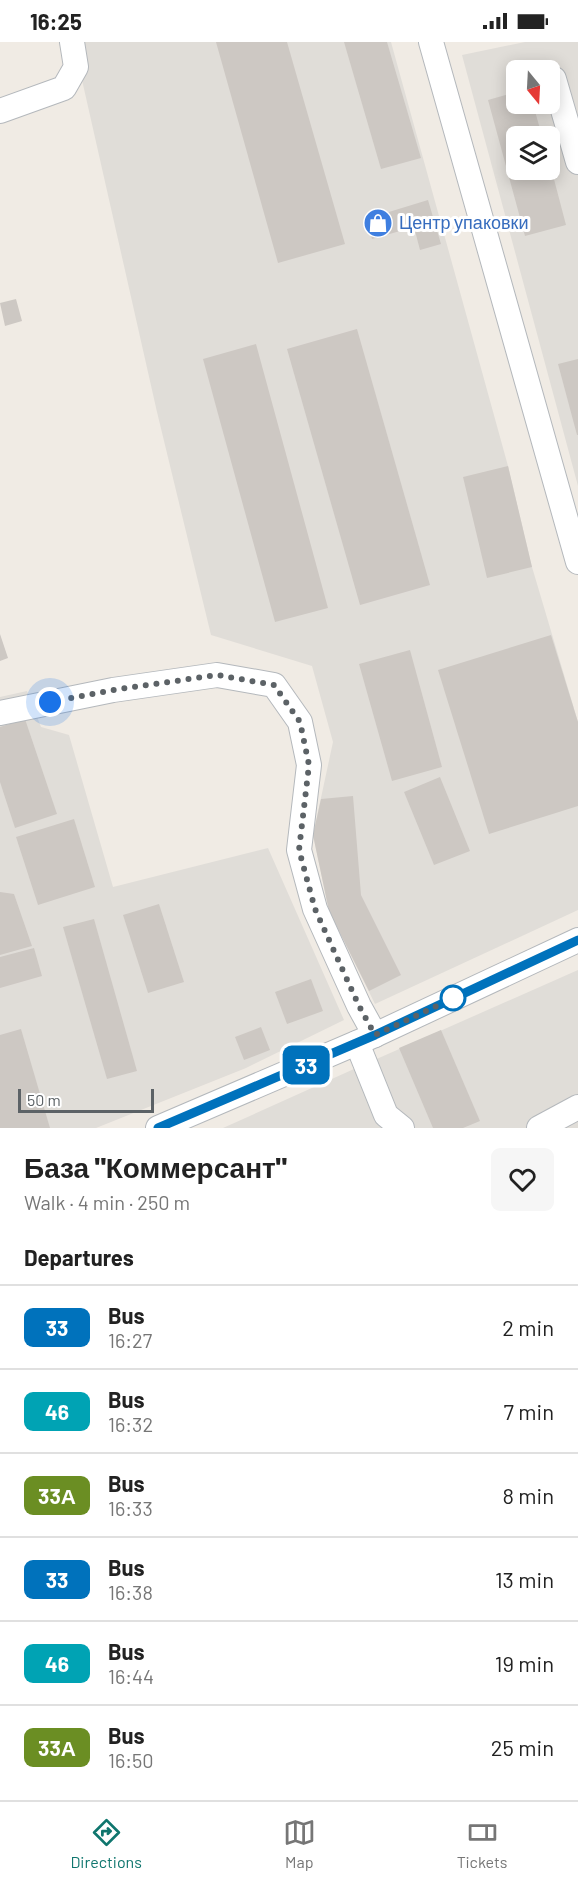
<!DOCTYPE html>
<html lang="en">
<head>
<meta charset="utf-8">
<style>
  :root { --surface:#fff; --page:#f6f6f6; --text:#222; --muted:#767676; --line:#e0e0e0; --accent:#0f766e }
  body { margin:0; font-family:Barlow,sans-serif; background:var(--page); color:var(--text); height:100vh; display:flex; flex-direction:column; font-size:22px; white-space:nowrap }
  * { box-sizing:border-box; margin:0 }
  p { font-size:20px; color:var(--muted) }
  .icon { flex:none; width:33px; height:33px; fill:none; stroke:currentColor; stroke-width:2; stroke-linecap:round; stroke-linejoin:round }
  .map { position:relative; height:1086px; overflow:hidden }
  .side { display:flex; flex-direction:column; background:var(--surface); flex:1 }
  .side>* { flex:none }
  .badge { padding:0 12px; border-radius:9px; font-size:21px; line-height:39px }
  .needle { width:39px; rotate:162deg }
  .fabs { position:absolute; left:506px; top:18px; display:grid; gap:12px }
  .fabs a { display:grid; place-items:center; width:54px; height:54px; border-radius:9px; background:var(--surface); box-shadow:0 3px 15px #0003; font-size:30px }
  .scale { position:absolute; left:18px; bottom:15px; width:136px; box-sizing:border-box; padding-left:6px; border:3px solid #5c6266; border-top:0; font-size:16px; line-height:21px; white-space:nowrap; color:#5c6266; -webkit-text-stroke:4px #fff; paint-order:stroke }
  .you { position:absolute; width:30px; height:30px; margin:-15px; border:4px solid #fff; border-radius:50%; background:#1a73e8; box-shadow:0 0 0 9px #1a73e833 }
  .map>.badge { position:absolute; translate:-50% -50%; box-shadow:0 0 0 3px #fff }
  h2 { padding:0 24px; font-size:22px; line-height:54px }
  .round { display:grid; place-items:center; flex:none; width:63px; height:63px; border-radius:9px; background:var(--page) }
  .summary { display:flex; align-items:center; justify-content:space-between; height:102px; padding:0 24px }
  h1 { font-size:28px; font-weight:800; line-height:45px }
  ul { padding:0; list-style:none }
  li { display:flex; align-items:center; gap:18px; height:84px; padding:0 24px; border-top:2px solid var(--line) }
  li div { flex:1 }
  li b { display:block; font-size:22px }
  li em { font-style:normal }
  li .badge { min-width:66px; font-weight:700; text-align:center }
  .status { display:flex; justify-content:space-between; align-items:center; height:42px; padding:0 30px; background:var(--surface); direction:ltr }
  .status svg { height:16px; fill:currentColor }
  .dock { display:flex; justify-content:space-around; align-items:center; height:84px; border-top:2px solid var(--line); background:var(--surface); font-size:16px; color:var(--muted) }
  .dock a { display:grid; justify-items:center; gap:3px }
  .dock .on { color:var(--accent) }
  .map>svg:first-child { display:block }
  .industrial { fill:#e0ddd8; fill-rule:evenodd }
  .building { fill:#cdc8c3 }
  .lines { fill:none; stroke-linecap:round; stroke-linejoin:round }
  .minor-casing { stroke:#b4b8bc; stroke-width:26 }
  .minor { stroke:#fff; stroke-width:24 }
  .line-casing { stroke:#fff; stroke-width:14 }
  .line { stroke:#0072bc; stroke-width:9 }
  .walk { stroke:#5c6266; stroke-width:6; stroke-dasharray:0 10.8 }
  .stop-dot { fill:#fff; stroke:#0072bc; stroke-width:3 }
  .labels { text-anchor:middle; stroke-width:6; stroke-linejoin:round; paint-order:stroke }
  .shop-label { font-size:18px; fill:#366cbe; stroke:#fff; text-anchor:start }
</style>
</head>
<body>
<div class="status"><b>16:25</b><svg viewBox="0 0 49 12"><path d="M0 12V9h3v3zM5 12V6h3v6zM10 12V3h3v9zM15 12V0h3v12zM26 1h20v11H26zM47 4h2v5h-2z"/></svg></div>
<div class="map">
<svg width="578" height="1086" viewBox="0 0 578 1086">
  <rect width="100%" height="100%" fill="#f0ebe4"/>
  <g class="industrial">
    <polygon points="78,0 391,0 508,424 532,525 578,680 578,868 375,962 329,869 313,793 333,700 312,624 211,593 157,370 82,38"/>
    <path d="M525,0H578V444L462,13ZM516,28H549V62H516ZM516,94H549V128H516Z"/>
    <polygon points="27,649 41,685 69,693 113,845 268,806 344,978 246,1026 96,1086 0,1086 0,655"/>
    <polygon points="578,928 578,1086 223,1086 354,1027"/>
  </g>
  <g class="building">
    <polygon points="216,0 287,0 345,202 278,221"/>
    <polygon points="344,0 387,0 421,116 381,127"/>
    <polygon points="516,50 516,62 533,62 542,94 516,94 516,128 549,128 550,122 566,183 525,194 488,58"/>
    <polygon points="428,158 441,202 420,208 414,185 372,197 366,177"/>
    <polygon points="16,257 22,279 5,284 0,261"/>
    <polygon points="357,287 430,543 360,563 287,307"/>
    <polygon points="256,302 328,566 275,580 203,317"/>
    <polygon points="578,317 578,393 577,393 558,322"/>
    <polygon points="508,424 532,525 487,536 463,435"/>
    <polygon points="0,592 8,616 0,619"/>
    <polygon points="551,593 578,680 578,764 489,792 438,628"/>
    <polygon points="410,608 442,725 392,739 359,622"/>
    <polygon points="25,677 57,772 15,786 0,740 0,685"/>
    <polygon points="440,735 470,809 434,823 404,750"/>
    <polygon points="353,754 361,853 401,933 369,949 329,869 313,793 321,757"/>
    <polygon points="74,777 95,845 38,863 16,795"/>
    <polygon points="0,850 14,852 32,904 0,913"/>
    <polygon points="159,862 184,940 148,951 123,873"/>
    <polygon points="94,877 137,1029 107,1037 63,885"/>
    <polygon points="34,906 42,934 0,946 0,915"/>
    <polygon points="311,937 323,969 287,982 275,950"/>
    <polygon points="261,985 270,1008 244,1018 235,995"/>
    <polygon points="21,987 50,1086 0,1086 0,993"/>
    <polygon points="441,988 480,1079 463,1086 433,1086 399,1006"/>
  </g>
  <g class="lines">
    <g class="minor-casing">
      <g id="minor">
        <polyline points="431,0 578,520"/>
        <polyline points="554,37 578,120"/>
        <polyline points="0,69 64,46 76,25 72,0"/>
        <polyline points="0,671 113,648 217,633 274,643 300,680 309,723 299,808 315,867 359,964 375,993"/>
        <polyline points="357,1001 386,1073 402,1086"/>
        <polyline points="158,1086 375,993 578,898"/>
        <polyline points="539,1086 578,1065"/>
      </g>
    </g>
    <use href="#minor" class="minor"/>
  </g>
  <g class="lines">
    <g class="line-casing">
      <polyline id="line" points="158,1086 375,993 578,898"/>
    </g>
    <use href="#line" class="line"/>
    <polyline class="walk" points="50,660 113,648 217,633 274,643 300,680 309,723 299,808 315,867 359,964 375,993 456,955 453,956"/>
  </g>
  <defs>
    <g id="shop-disc" transform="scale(1.5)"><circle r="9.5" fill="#3f7fe0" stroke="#fff"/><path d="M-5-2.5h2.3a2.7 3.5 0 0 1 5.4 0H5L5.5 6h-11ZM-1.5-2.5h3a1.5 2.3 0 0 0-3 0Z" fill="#fff"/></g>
  </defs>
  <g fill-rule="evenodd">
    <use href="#shop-disc" x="378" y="181"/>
  </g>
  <circle class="stop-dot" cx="453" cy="956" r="12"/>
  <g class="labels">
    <g class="shop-label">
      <text x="399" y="187">Центр упаковки</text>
    </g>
  </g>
</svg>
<div class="fabs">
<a><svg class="needle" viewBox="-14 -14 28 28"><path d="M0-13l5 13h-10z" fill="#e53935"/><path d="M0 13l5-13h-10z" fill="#767676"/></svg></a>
<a><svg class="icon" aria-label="layers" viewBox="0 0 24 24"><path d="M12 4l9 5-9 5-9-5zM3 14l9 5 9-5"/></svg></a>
</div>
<div class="scale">50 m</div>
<div class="you" style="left:50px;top:660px"></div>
<b class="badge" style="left:306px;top:1023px;background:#0072bc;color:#fff">33</b>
</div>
<section class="side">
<div class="summary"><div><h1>База &quot;Коммерсант&quot;</h1><p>Walk · 4 min · 250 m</p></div><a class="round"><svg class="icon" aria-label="heart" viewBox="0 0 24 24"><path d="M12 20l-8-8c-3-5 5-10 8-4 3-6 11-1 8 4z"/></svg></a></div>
<h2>Departures</h2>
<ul>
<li><span class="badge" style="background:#0072bc;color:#fff">33</span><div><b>Bus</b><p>16:27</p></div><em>2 min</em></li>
<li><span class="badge" style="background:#00a3b4;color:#fff">46</span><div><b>Bus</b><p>16:32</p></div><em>7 min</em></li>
<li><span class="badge" style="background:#6b8e23;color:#fff">33А</span><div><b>Bus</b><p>16:33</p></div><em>8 min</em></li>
<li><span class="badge" style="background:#0072bc;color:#fff">33</span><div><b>Bus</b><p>16:38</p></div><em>13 min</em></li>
<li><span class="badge" style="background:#00a3b4;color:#fff">46</span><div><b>Bus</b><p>16:44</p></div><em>19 min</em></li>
<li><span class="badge" style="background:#6b8e23;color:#fff">33А</span><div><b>Bus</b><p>16:50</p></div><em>25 min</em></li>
</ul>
</section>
<nav class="dock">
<a class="on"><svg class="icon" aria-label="directions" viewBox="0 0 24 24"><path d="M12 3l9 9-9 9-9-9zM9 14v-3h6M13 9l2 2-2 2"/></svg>Directions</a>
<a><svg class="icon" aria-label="map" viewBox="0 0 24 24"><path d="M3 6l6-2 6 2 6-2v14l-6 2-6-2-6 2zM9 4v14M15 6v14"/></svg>Map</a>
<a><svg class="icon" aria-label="tickets" viewBox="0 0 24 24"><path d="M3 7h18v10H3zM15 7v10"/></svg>Tickets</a>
</nav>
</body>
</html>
